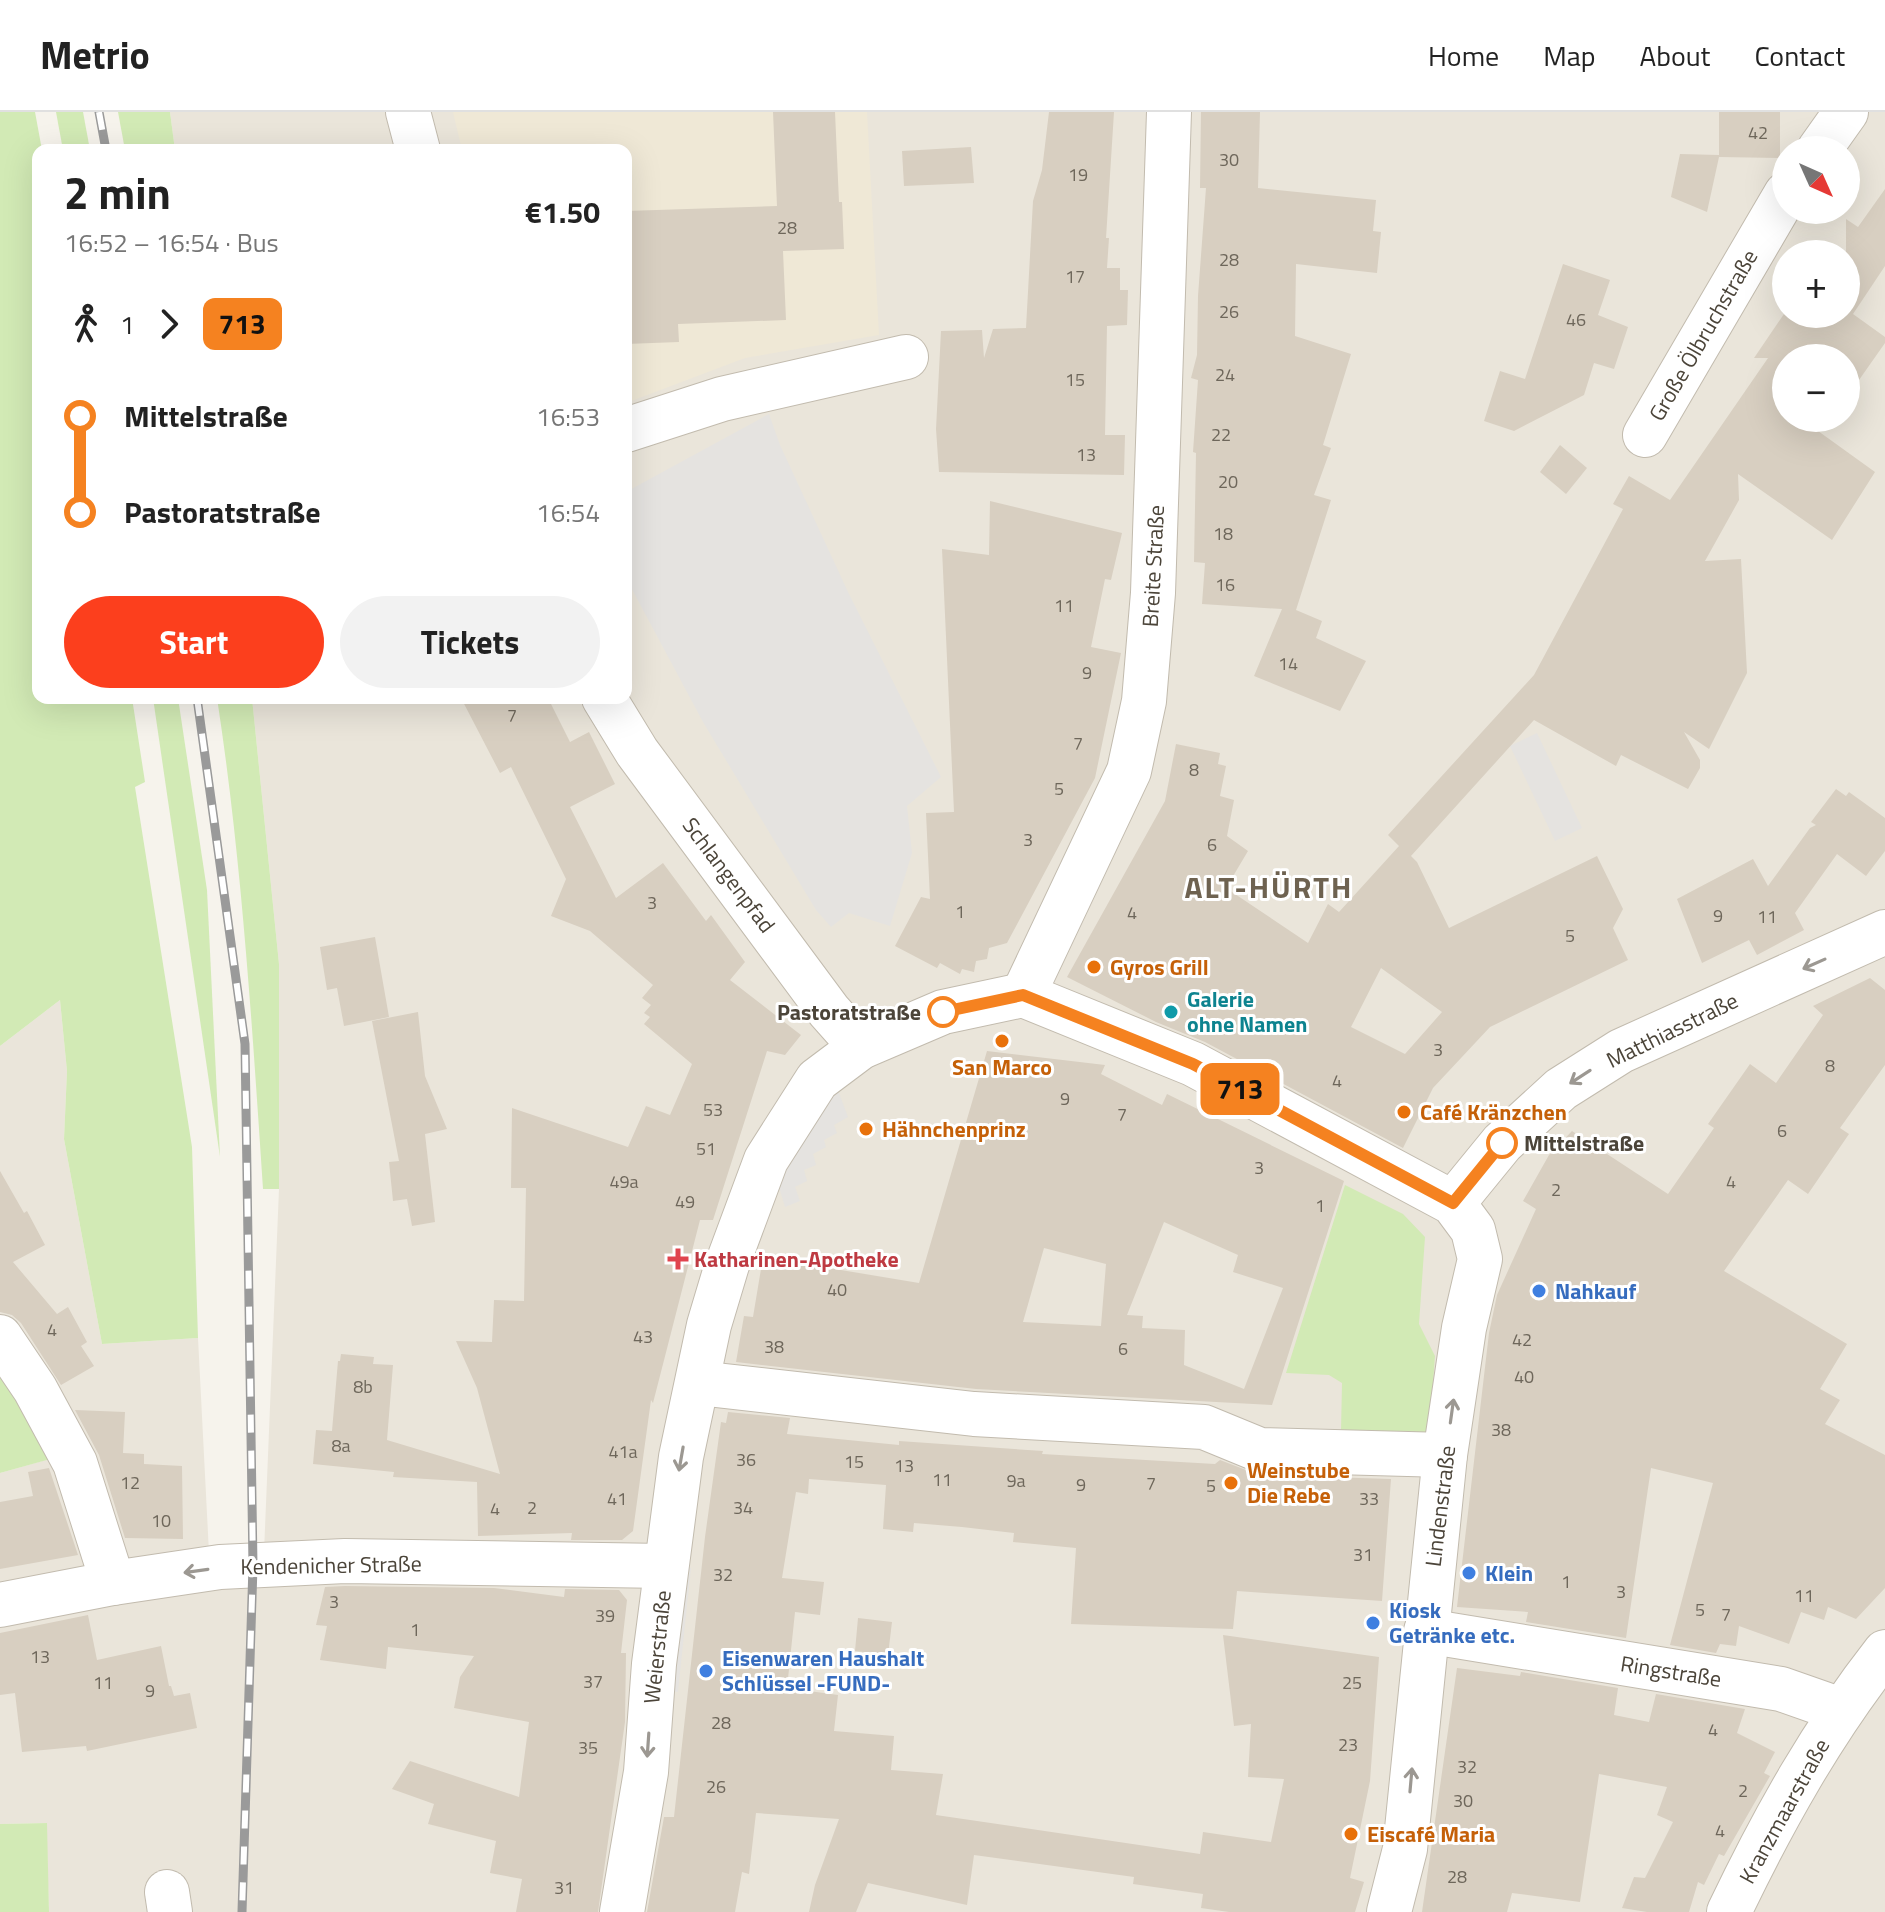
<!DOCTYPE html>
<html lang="en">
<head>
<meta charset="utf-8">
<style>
  :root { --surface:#fff; --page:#f2f2f2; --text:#222; --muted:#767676; --line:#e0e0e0; --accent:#fc3f1d }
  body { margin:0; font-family:"Titillium Web",sans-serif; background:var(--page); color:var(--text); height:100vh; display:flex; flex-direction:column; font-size:30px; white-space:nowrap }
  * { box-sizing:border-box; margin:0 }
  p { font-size:26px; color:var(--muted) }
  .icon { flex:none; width:44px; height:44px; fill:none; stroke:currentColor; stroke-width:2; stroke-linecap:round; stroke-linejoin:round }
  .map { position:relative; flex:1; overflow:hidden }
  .sheet { position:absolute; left:32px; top:32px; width:600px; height:560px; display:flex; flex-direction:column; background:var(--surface); border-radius:16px; box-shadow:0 8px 32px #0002 }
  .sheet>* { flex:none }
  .badge { padding:0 16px; border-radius:12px; font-size:28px; line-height:52px }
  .needle { width:52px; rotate:135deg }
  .controls { position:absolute; left:1772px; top:24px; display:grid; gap:16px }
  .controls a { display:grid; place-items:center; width:88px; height:88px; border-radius:50%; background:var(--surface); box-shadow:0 8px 32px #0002; font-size:40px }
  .map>.badge { position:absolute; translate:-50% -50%; box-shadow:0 0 0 4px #fff }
  .legs { display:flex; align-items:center; gap:12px; height:88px; padding:0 32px; font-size:26px }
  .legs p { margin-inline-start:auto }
  .overview { display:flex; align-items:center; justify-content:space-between; height:136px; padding:0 32px }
  h1 { font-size:44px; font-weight:700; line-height:60px }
  .cta { display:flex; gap:16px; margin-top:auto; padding:16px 32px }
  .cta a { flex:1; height:92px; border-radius:48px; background:var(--accent); color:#fff; font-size:32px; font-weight:700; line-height:92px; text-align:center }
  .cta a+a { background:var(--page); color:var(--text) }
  ul { padding:0 32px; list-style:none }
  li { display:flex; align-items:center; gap:28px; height:96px; font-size:30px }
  li i { display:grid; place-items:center; width:12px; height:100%; margin:0 10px; background:currentColor }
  li i::after { content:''; width:20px; height:20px; margin:-10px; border:6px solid; border-radius:50%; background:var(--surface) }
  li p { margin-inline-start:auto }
  li:first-child i { background:linear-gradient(#0000 50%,currentColor 0) }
  li:last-child i { background:linear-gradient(currentColor 50%,#0000 0) }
  header { display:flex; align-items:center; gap:48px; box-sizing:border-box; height:112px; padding:0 40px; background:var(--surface); border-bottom:2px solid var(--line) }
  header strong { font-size:38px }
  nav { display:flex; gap:44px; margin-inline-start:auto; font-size:28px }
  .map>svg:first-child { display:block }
  .residential { fill:#eae5da; fill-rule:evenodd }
  .education { fill:#efe8d6 }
  .green { fill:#d2eab5 }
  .parking { fill:#e5e3e0 }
  .building { fill:#d8cfc1; fill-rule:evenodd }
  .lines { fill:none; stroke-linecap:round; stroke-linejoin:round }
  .minor-casing { stroke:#c2bbae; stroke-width:46 }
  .minor { stroke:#fff; stroke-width:44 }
  .rail-casing { stroke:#9a9a9a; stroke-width:9 }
  .rail { stroke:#fff; stroke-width:6; stroke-dasharray:18; stroke-linecap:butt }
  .oneway { stroke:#9c9892 }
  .line-1-casing { stroke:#fff; stroke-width:18 }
  .line-1 { stroke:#f58220; stroke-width:12 }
  .food-dot { fill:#e8710a; stroke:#fff; stroke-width:3 }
  .stop-1-dot { fill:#fff; stroke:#f58220; stroke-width:4 }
  .culture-dot { fill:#0f9aa8; stroke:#fff; stroke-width:3 }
  .health-dot { fill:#e0444e; stroke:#fff; stroke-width:3 }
  .shop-dot { fill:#3f7fe0; stroke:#fff; stroke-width:3 }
  .labels { text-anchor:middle; stroke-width:6; stroke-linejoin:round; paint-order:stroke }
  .number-label { font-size:18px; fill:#6e675b }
  .street-label { font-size:22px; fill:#4b4439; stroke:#fff }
  .food-label { font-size:22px; font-weight:bold; fill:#c56008; stroke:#fff; text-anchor:start }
  .culture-label { font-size:22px; font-weight:bold; fill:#0d838f; stroke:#fff; text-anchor:start }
  .stop-label { font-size:22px; font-weight:bold; fill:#4b4439; stroke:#fff; text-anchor:end }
  .health-label { font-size:22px; font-weight:bold; fill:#be3a42; stroke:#fff; text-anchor:start }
  .shop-label { font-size:22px; font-weight:bold; fill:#366cbe; stroke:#fff; text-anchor:start }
  .district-label { font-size:30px; font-weight:bold; letter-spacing:2px; fill:#6e6250; stroke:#fff }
</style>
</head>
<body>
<header>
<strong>Metrio</strong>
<nav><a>Home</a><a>Map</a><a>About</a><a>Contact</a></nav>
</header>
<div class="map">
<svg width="1885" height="1800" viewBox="0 0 1885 1800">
  <rect width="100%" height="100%" fill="#f6f3ec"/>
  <path class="residential" d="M170,0H1885V1800H49L46,1711L0,1712V1361L53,1346L0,1243V934L60,888L67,959L64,1027L102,1232L198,1226L209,1441L264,1440L279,1077V852L252,586H626V38H175ZM1786,38H1846V98H1786ZM1786,142H1846V202H1786ZM1786,246H1846V306H1786Z"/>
  <polygon class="education" points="453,0 867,0 879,223 745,246 626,291 626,38 462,38"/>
  <g class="green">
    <polygon points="0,0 35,0 42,38 38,38 38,586 132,586 145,670 135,675 192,1035 198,1226 102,1232 64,1027 67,959 60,888 0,934"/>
    <polygon points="56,0 83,0 90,38 63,38"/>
    <polygon points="118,0 170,0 175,38 125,38"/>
    <polygon points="153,586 178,586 207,778 220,1045"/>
    <path d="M217,586H252L279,852V1077H263C252,913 242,749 217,586Z"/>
    <polygon points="1345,1073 1403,1102 1425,1125 1419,1212 1435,1244 1429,1326 1341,1319 1342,1271 1329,1263 1286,1261"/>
    <polygon points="0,1243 54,1346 0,1361"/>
    <polygon points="47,1711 49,1800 0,1800 0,1712"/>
  </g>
  <g class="parking">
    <polygon points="769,302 780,333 848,480 941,665 907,694 912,741 890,814 849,801 831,815 816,798 703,610 626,466 626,380"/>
    <polygon points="1537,621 1582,716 1555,729 1510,634"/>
    <polygon points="836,973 848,1005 834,1013 837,1021 824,1028 826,1035 813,1042 816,1053 804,1058 807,1069 795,1075 800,1089 785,1095 776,1065"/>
    <polygon points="679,1455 691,1456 678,1580 666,1579"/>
  </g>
  <g class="building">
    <polygon points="773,0 835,0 839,90 842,90 844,137 783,139 786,208 678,212 679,230 626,232 626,99 777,94"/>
    <polygon points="1049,0 1114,0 1106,126 1109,126 1107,156 1120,156 1120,178 1128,178 1127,213 1107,214 1105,323 1125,323 1124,363 939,360 936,317 941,219 982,218 984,246 993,217 1026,216 1033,89 1042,58"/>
    <polygon points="1201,0 1260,0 1258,76 1376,88 1373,119 1381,120 1377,161 1296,152 1295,224 1351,242 1323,333 1331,336 1314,383 1331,388 1296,498 1322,509 1316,526 1366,549 1340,599 1254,564 1282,497 1202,492 1205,451 1194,450 1196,341 1193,340 1198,268 1191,266 1197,243 1198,184 1206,76 1200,76"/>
    <polygon points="1719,0 1780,0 1780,46 1719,45 1707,100 1671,85 1680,42 1719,43"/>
    <polygon points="971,35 974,71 904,74 902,39"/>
    <path d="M1885,77V154L1853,202L1885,225V231L1859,268L1846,259V246H1786V306H1800L1875,360L1832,428L1738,362L1739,388L1705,449L1741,447L1747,561L1709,637L1684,620L1700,648V656L1688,677L1621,643L1616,654L1534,608L1411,744L1417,750L1449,816L1597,744L1623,797L1613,816L1628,848L1490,915L1433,976L1403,1036L1205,930L1156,910L1067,865L1165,689L1176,632L1220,641L1218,652L1226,654L1220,684L1234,688L1227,724L1248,739L1226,776L1308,831L1328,792L1339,800L1399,734L1388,723L1534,563L1623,397L1613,392L1629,364L1670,388L1768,246H1754L1784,202H1846V107L1858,115ZM1381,856L1442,900L1405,942L1351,915Z"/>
    <polygon points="1563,152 1610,168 1598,203 1628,215 1614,257 1594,251 1584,283 1514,319 1484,309 1500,259 1525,267"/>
    <polygon points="1560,333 1587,356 1566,382 1540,360"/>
    <polygon points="990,389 1122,421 1111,468 1105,467 1091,535 1121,541 1095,666 1007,831 989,836 987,847 976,849 974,860 962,857 960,862 940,851 937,856 895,834 921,785 930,787 926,701 954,700 942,437 989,443"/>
    <polygon points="461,586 548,586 570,630 589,620 615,672 570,695 616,786 663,751 706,809 711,803 745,850 730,868 801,923 785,943 767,939 713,1108 700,1108 653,1291 651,1288 633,1419 622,1428 571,1428 572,1421 478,1424 477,1370 393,1365 394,1360 313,1352 316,1318 332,1319 338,1249 340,1249 341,1242 374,1245 373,1252 393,1253 387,1328 500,1362 477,1276 456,1229 492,1230 494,1188 524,1189 526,1076 511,1076 512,996 628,1035 646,994 670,1003 692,952 644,912 650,905 644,901 651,893 642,886 653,873 590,819 551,804 566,767 511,655 500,661"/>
    <polygon points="1836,677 1846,684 1849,680 1885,706 1885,739 1866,764 1837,742 1795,801 1804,818 1757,843 1749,828 1702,851 1677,787 1753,747 1768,774 1810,716 1816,713 1811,710"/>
    <polygon points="375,825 389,905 344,914 337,876 327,878 320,835"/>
    <polygon points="1870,866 1885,878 1885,953 1840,1016 1849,1022 1808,1082 1788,1068 1724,1159 1847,1232 1820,1277 1840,1288 1825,1312 1885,1343 1885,1476 1856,1507 1828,1495 1824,1508 1801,1500 1789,1532 1739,1514 1736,1534 1720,1532 1716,1541 1670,1533 1713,1371 1651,1356 1626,1526 1526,1510 1528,1500 1457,1495 1489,1221 1497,1183 1536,1097 1523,1089 1549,1043 1572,1019 1668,1082 1714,1016 1708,1012 1750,952 1776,971 1823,903 1813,894"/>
    <polygon points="418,900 425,964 447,1017 425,1022 435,1110 412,1114 407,1087 393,1089 389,1050 399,1049 372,909"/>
    <path d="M987,939L1105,953L1101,962L1162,993L1167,982L1344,1069L1272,1293L976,1277L736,1250L744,1204L753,1205L763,1145L919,1171ZM1164,1110L1238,1143L1233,1160L1283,1176L1244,1277L1184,1253L1185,1218L1142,1216L1143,1204L1127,1203ZM1044,1136L1106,1152L1101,1214L1023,1210Z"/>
    <polygon points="0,1059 24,1101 27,1099 45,1133 13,1150 57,1202 68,1195 87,1230 81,1234 94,1254 61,1273 21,1211 12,1203 0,1200"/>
    <polygon points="75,1298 125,1300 123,1341 144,1342 144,1352 182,1354 183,1427 125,1426 99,1343"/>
    <polygon points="728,1300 790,1306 787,1322 899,1333 899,1329 1043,1339 1042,1342 1215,1352 1220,1348 1259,1363 1391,1367 1382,1489 1237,1479 1233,1517 1071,1512 1076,1436 1013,1430 1014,1421 962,1415 914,1411 913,1420 883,1417 886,1373 809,1367 808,1382 796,1380 782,1466 824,1470 820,1503 795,1500 787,1576 838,1583 834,1619 894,1624 891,1658 943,1662 936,1703 1200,1742 1203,1720 1271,1730 1284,1667 1248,1665 1251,1612 1234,1614 1223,1523 1379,1545 1370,1669 1350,1766 1364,1770 1355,1800 1229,1800 1201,1796 1203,1782 1133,1772 1134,1765 974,1743 967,1793 868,1771 856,1800 809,1800 815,1773 839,1707 756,1701 749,1762 742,1760 735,1800 647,1800 664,1705 674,1705 705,1425 721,1310 726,1311"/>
    <polygon points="49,1356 78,1443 0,1457 0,1390 33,1384 28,1360"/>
    <polygon points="345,1474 494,1476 564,1485 565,1477 619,1478 627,1488 621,1541 626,1541 625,1610 598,1800 516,1800 522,1767 490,1761 496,1729 428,1712 434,1692 392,1677 410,1649 519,1685 529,1610 454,1596 460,1565 474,1544 388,1535 386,1557 320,1548 327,1514 316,1513 325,1475"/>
    <polygon points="88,1503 97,1548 161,1534 169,1574 171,1574 174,1584 190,1581 197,1616 87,1639 86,1634 22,1640 15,1581 0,1583 0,1521"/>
    <polygon points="858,1506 892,1510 888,1543 855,1539"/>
    <polygon points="1457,1556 1520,1564 1521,1560 1618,1576 1614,1603 1649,1610 1656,1582 1745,1597 1737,1621 1775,1640 1764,1661 1770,1664 1724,1744 1719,1742 1704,1773 1698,1770 1689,1800 1647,1800 1622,1796 1634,1765 1645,1766 1673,1710 1657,1703 1667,1675 1599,1662 1580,1790 1512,1781 1507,1800 1422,1800"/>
  </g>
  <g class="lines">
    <g class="minor-casing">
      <g id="minor">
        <polyline points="408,0 418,38"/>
        <polyline points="1819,38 1846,0"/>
        <polyline points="626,318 722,287 906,245"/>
        <polyline points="1645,323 1786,82"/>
        <polyline points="604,586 637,640 829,899 861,935"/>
        <polyline points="1023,883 1129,659 1144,589 1153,481 1169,0"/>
        <polyline points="1453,1091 1502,1031 1561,977 1621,939 1885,820"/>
        <polyline points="0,1225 35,1277 75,1351 113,1471"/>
        <polyline points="698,1271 974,1302 1204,1315 1260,1338 1445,1343"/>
        <polyline points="0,1493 113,1471 220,1455 345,1449 665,1454"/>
        <polyline points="1426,1519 1781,1577 1841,1598"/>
        <polyline points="167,1780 170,1800"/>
        <polyline points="622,1800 646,1660 654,1552 681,1345 709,1213 727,1153 766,1048 817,968 861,935 943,900 1023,883 1193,952 1453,1091 1473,1118 1480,1147 1464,1216 1445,1343 1405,1737 1389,1800"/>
        <path d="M1729,1800C1773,1708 1822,1620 1885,1540"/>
      </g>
    </g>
    <use href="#minor" class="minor"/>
    <g class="rail-casing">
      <g id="rail">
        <polyline points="99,0 106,38"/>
        <polyline points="197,586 245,932 253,1454 242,1800"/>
      </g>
    </g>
    <use href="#rail" class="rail"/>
  </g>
  <defs><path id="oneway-shaft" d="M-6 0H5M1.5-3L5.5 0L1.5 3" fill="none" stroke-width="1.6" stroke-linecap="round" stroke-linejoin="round" transform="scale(2)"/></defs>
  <g class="oneway">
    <use href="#oneway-shaft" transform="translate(1814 852) rotate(156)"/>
    <use href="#oneway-shaft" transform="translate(1580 965) rotate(147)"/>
    <use href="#oneway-shaft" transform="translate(1452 1299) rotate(-82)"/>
    <use href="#oneway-shaft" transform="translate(681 1347) rotate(100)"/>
    <use href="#oneway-shaft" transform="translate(196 1459) rotate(172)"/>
    <use href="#oneway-shaft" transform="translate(648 1633) rotate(94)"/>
    <use href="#oneway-shaft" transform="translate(1411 1668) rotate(-85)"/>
  </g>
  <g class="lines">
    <g class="line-1-casing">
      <polyline id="line-1" points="943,900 1023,883 1193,952 1453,1091 1502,1031"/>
    </g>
    <use href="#line-1" class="line-1"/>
  </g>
  <g class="food-dot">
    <circle cx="1094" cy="855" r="8"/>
    <circle cx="1002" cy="929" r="8"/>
    <circle cx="1404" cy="1000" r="8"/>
    <circle cx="866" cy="1017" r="8"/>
    <circle cx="1231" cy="1371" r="8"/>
    <circle cx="1351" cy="1722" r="8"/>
  </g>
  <g class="stop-1-dot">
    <circle cx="943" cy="900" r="14"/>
    <circle cx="1502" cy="1031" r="14"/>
  </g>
  <circle class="culture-dot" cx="1171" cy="900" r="8"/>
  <path class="health-dot" d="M674 1135h8v8h8v8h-8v8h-8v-8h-8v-8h8z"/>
  <g class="shop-dot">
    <circle cx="1539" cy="1179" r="8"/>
    <circle cx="1469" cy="1461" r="8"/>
    <circle cx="1373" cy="1511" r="8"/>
    <circle cx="706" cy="1559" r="8"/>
  </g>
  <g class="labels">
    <g class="number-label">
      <text x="1758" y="27">42</text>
      <text x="1229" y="54">30</text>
      <text x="1078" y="69">19</text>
      <text x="787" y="122">28</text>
      <text x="1229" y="154">28</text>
      <text x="1075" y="171">17</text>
      <text x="1229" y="206">26</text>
      <text x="1576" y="214">46</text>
      <text x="1225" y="269">24</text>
      <text x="1075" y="274">15</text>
      <text x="1221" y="329">22</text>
      <text x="1086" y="349">13</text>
      <text x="1228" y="376">20</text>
      <text x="1223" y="428">18</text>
      <text x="1225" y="479">16</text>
      <text x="1064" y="500">11</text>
      <text x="1288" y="558">14</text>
      <text x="1087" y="567">9</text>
      <text x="512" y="610">7</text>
      <text x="1078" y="638">7</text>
      <text x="1194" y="664">8</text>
      <text x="1059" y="683">5</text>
      <text x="1028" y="734">3</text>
      <text x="1212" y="739">6</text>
      <text x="652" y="797">3</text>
      <text x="960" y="806">1</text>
      <text x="1132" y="807">4</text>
      <text x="1718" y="810">9</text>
      <text x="1767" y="811">11</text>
      <text x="1570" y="830">5</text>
      <text x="1438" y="944">3</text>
      <text x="1830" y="960">8</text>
      <text x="1337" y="975">4</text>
      <text x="1065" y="993">9</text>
      <text x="713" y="1004">53</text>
      <text x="1122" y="1009">7</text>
      <text x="1782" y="1025">6</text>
      <text x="706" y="1043">51</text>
      <text x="1259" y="1062">3</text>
      <text x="624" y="1076">49a</text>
      <text x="1731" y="1076">4</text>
      <text x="1556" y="1084">2</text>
      <text x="685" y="1096">49</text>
      <text x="1320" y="1100">1</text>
      <text x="837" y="1184">40</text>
      <text x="52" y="1224">4</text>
      <text x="643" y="1231">43</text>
      <text x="1522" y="1234">42</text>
      <text x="774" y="1241">38</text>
      <text x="1123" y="1243">6</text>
      <text x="1524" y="1271">40</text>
      <text x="363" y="1281">8b</text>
      <text x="1501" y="1324">38</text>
      <text x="341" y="1340">8a</text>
      <text x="623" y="1346">41a</text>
      <text x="746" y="1354">36</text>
      <text x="854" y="1356">15</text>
      <text x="904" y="1360">13</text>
      <text x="942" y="1374">11</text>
      <text x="1016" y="1375">9a</text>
      <text x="130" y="1377">12</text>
      <text x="1151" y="1378">7</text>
      <text x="1081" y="1379">9</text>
      <text x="1211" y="1380">5</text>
      <text x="617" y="1393">41</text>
      <text x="1369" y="1393">33</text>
      <text x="532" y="1402">2</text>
      <text x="743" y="1402">34</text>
      <text x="495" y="1403">4</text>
      <text x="161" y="1415">10</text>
      <text x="1363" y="1449">31</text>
      <text x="723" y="1469">32</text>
      <text x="1566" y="1476">1</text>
      <text x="1621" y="1486">3</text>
      <text x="1804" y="1490">11</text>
      <text x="334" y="1496">3</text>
      <text x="1700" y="1504">5</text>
      <text x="1726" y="1509">7</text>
      <text x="605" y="1510">39</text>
      <text x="415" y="1524">1</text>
      <text x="40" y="1551">13</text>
      <text x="593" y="1576">37</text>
      <text x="103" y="1577">11</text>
      <text x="1352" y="1577">25</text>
      <text x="150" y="1585">9</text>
      <text x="721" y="1617">28</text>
      <text x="1713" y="1624">4</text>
      <text x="1348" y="1639">23</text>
      <text x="588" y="1642">35</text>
      <text x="1467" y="1661">32</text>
      <text x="716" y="1681">26</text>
      <text x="1743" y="1685">2</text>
      <text x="1463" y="1695">30</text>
      <text x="1720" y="1725">4</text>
      <text x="1457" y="1771">28</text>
      <text x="564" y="1782">31</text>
    </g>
    <g class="street-label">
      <text transform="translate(1703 223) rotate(-60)" y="8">Große Ölbruchstraße</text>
      <text transform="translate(1153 454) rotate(-87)" y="8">Breite Straße</text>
      <text transform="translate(729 763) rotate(53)" y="8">Schlangenpfad</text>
      <text transform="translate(1672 918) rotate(-26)" y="8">Matthiasstraße</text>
      <text transform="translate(1440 1394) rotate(-83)" y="8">Lindenstraße</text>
      <text transform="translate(331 1453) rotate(-1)" y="8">Kendenicher Straße</text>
      <text transform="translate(657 1535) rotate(-84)" y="8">Weierstraße</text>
      <text transform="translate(1671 1559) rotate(9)" y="8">Ringstraße</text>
      <text transform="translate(1784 1699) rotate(-61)" y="8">Kranzmaarstraße</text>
    </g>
    <g class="food-label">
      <text x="1110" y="863">Gyros Grill</text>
      <text x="1002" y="963" text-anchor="middle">San Marco</text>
      <text x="1420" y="1008">Café Kränzchen</text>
      <text x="882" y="1025">Hähnchenprinz</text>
      <text x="1247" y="1366">Weinstube<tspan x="1247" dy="25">Die Rebe</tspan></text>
      <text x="1367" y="1730">Eiscafé Maria</text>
    </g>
    <g class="culture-label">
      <text x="1187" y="895">Galerie<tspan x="1187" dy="25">ohne Namen</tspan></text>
    </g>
    <g class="stop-label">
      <text x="921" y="908">Pastoratstraße</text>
      <text x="1524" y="1039" text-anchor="start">Mittelstraße</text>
    </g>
    <g class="health-label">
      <text x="694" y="1155">Katharinen-Apotheke</text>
    </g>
    <g class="shop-label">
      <text x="1555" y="1187">Nahkauf</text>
      <text x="1485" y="1469">Klein</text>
      <text x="1389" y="1506">Kiosk<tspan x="1389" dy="25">Getränke etc.</tspan></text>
      <text x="722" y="1554">Eisenwaren Haushalt<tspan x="722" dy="25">Schlüssel -FUND-</tspan></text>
    </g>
    <g class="district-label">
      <text x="1269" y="786">ALT-HÜRTH</text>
    </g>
  </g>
</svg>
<div class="controls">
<a><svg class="needle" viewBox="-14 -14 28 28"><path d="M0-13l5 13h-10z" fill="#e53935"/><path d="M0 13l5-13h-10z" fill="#767676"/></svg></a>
<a>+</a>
<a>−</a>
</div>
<b class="badge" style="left:1240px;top:977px;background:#f58220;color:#111">713</b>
<section class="sheet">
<div class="overview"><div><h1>2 min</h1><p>16:52 – 16:54 · Bus</p></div><b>€1.50</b></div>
<div class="legs"><svg class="icon" aria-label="walk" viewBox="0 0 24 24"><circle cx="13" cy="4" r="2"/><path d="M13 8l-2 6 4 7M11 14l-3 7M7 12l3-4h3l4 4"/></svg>1<svg class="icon" aria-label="forward" viewBox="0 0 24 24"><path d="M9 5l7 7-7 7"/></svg><b class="badge" style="background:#f58220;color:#111">713</b></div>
<ul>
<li><i style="color:#f58220"></i><b>Mittelstraße</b><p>16:53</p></li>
<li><i style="color:#f58220"></i><b>Pastoratstraße</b><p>16:54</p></li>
</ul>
<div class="cta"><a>Start</a><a>Tickets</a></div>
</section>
</div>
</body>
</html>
